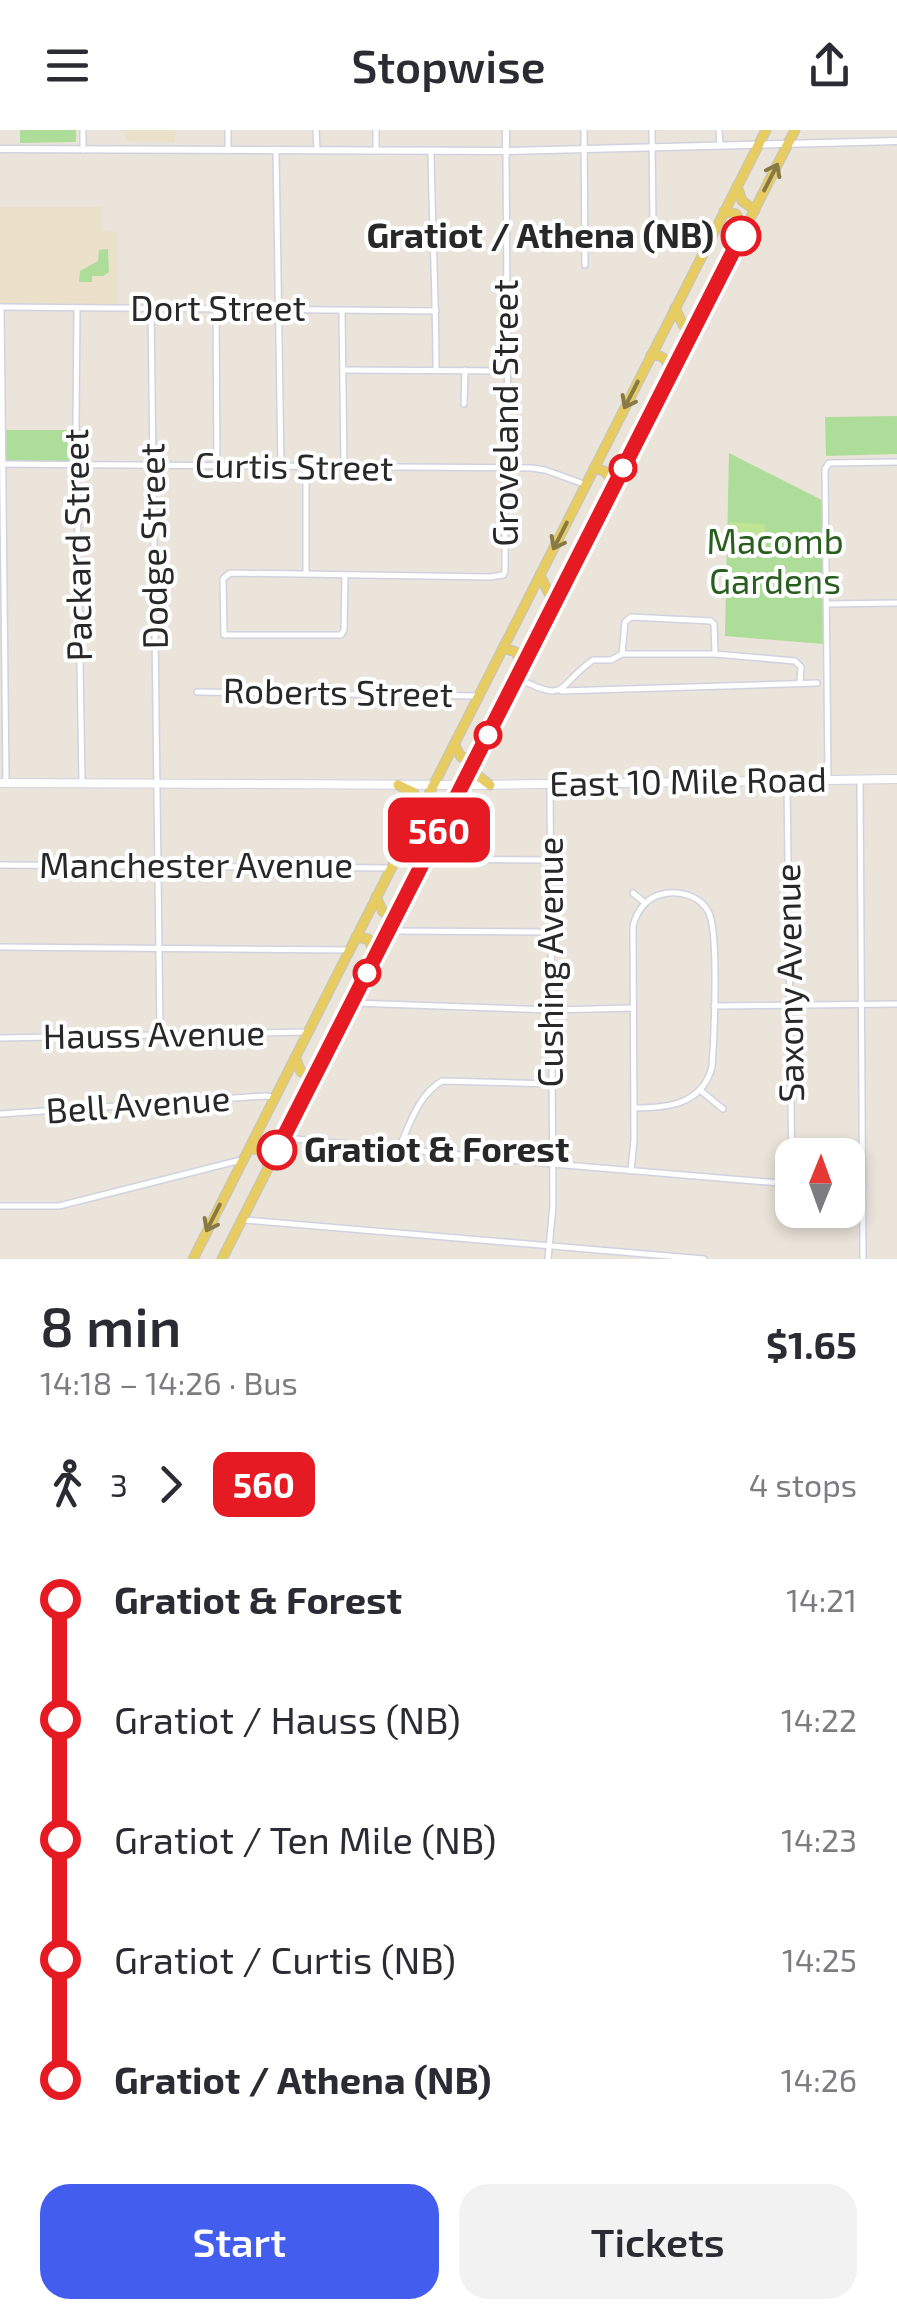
<!DOCTYPE html>
<html lang="en">
<head>
<meta charset="utf-8">
<style>
  :root { --surface:#fff; --page:#f2f2f3; --text:#2b2b33; --muted:#7c7c81; --accent:#435dee }
  body { margin:0; font-family:"Exo 2",sans-serif; background:var(--page); color:var(--text); height:100vh; display:flex; flex-direction:column; font-size:38px; white-space:nowrap }
  * { box-sizing:border-box; margin:0 }
  p { font-size:32px; color:var(--muted) }
  .icon { flex:none; width:55px; height:55px; fill:none; stroke:currentColor; stroke-width:2; stroke-linecap:round; stroke-linejoin:round }
  .map { position:relative; height:1129px; overflow:hidden }
  .details { display:flex; flex-direction:column; background:var(--surface); flex:1 }
  .details>* { flex:none }
  .badge { padding:0 20px; border-radius:15px; font-size:35px; line-height:65px }
  .needle { width:65px; rotate:1deg }
  .tools { position:absolute; left:775px; top:1008px; display:grid; gap:20px }
  .tools a { display:grid; place-items:center; width:90px; height:90px; border-radius:20px; background:var(--surface); box-shadow:0 5px 15px #0003; font-size:50px }
  .map>.badge { position:absolute; translate:-50% -50%; box-shadow:0 0 0 5px #fff }
  .legs { display:flex; align-items:center; gap:15px; height:110px; padding:0 40px; font-size:32px }
  .legs p { margin-inline-start:auto }
  .headline { display:flex; align-items:center; justify-content:space-between; height:170px; padding:0 40px }
  h1 { font-size:55px; font-weight:600; line-height:75px }
  .cta { display:flex; gap:20px; margin-top:auto; padding:20px 40px }
  .cta a { flex:1; height:115px; border-radius:30px; background:var(--accent); color:#fff; font-size:40px; font-weight:600; line-height:115px; text-align:center }
  .cta a+a { background:var(--page); color:var(--text) }
  ul { padding:0 40px; list-style:none }
  li { display:flex; align-items:center; gap:35px; height:120px; font-size:38px }
  li i { display:grid; place-items:center; width:15px; height:100%; margin:0 12px; background:currentColor }
  li i::after { content:''; width:25px; height:25px; margin:-12px; border:8px solid; border-radius:50%; background:var(--surface) }
  li p { margin-inline-start:auto }
  li:first-child i { background:linear-gradient(#0000 50%,currentColor 0) }
  li:last-child i { background:linear-gradient(currentColor 50%,#0000 0) }
  header { display:flex; justify-content:space-between; align-items:center; height:130px; padding:0 40px; background:var(--surface); font-size:45px; font-weight:600 }
  .map>svg:first-child { display:block }
  .education { fill:#ebe1ca }
  .green { fill:#aedd9a }
  .pitch { fill:#c0e496 }
  .lines { fill:none; stroke-linecap:round; stroke-linejoin:round }
  .minor-casing { stroke:#d0d2e0; stroke-width:8 }
  .tertiary-casing { stroke:#d0d2e0; stroke-width:9 }
  .secondary-casing { stroke:#d0d2e0; stroke-width:10 }
  .primary-casing { stroke:#c3c3c3; stroke-width:11 }
  .minor { stroke:#fff; stroke-width:5 }
  .tertiary { stroke:#fff; stroke-width:6 }
  .secondary { stroke:#fff; stroke-width:8 }
  .primary { stroke:#e7cc62; stroke-width:9 }
  .oneway { stroke:#887a45 }
  .line-1-casing { stroke:#fff; stroke-width:22 }
  .line-1 { stroke:#e51a23; stroke-width:15 }
  .stop-1-dot { fill:#fff; stroke:#e51a23; stroke-width:5 }
  .labels { text-anchor:middle; stroke-width:8; stroke-linejoin:round; paint-order:stroke }
  .stop-label { font-size:35px; font-weight:bold; fill:#282828; stroke:#fff; text-anchor:end }
  .street-label { font-size:35px; fill:#282828; stroke:#fff }
  .park-label { font-size:35px; fill:#295f1e; stroke:#fff }
</style>
</head>
<body>
<header><svg class="icon" aria-label="menu" viewBox="0 0 24 24"><path d="M4 6h16M4 12h16M4 18h16"/></svg>Stopwise<svg class="icon" aria-label="share" viewBox="0 0 24 24"><path d="M12 15V3M7 8l5-5 5 5M5 13v7h14v-7"/></svg></header>
<div class="map">
<svg width="897" height="1129" viewBox="0 0 897 1129">
  <rect width="100%" height="100%" fill="#eae4da"/>
  <g class="education">
    <polygon points="126,0 175,0 175,12 126,11"/>
    <polygon points="0,77 101,77 101,101 117,102 117,174 0,174"/>
  </g>
  <g class="green">
    <polygon points="20,0 76,0 76,12 20,13"/>
    <polygon points="108,119 109,142 103,146 92,146 92,152 79,152 80,141 98,131 99,120"/>
    <polygon points="897,286 897,324 826,326 825,287"/>
    <rect x="6" y="300" width="69" height="31"/>
    <polygon points="729,323 822,370 823,514 725,506"/>
  </g>
  <polygon class="pitch" points="729,392 765,394 764,414 728,412"/>
  <g class="lines">
    <g class="minor-casing">
      <g id="minor">
        <polyline points="83,0 83,20"/>
        <polyline points="228,0 228,20"/>
        <polyline points="316,0 317,20"/>
        <polyline points="376,0 376,21"/>
        <polyline points="584,0 585,135"/>
        <polyline points="652,0 653,98"/>
        <polyline points="719,0 720,16"/>
        <polyline points="276,20 281,337"/>
        <path d="M431,21C432,94 436,167 436,240"/>
        <polyline points="0,177 436,181"/>
        <polyline points="1,177 6,652"/>
        <polyline points="77,178 76,292 82,653"/>
        <polyline points="151,178 160,905"/>
        <polyline points="216,179 217,336"/>
        <polyline points="342,181 344,338"/>
        <polyline points="343,240 507,241"/>
        <polyline points="464,274 465,240"/>
        <polyline points="0,334 532,338 545,340 584,354"/>
        <polyline points="306,337 306,443"/>
        <polyline points="345,445 344,500 341,505 224,505 223,449 230,443 490,447 503,445 505,442 505,338 508,333 506,21"/>
        <polyline points="827,474 897,473"/>
        <polyline points="622,524 625,492 631,487 711,491 714,494 715,524"/>
        <path d="M517,548C569,574 555,557 593,530H611L622,524H715L795,531L801,537L800,553"/>
        <polyline points="561,561 817,553"/>
        <polyline points="197,562 479,566"/>
        <polyline points="828,650 825,339 829,333 897,332"/>
        <polyline points="860,650 863,1129"/>
        <polyline points="787,652 792,1054"/>
        <polyline points="427,729 550,730"/>
        <polyline points="0,735 391,738"/>
        <polyline points="633,763 645,773"/>
        <polyline points="389,801 551,802"/>
        <polyline points="0,817 349,820"/>
        <polyline points="354,873 552,880 633,878"/>
        <polyline points="714,876 897,874"/>
        <polyline points="0,908 307,902"/>
        <polyline points="700,960 723,979"/>
        <polyline points="0,984 265,966 275,967"/>
        <polyline points="286,1008 553,1034 792,1054"/>
        <path d="M399,1018C410,994 418,965 442,951L552,954"/>
        <path d="M631,1041L634,1009L633,796C637,780 647,767 663,764C680,760 701,766 709,783C719,805 714,909 712,937C702,975 667,978 634,978"/>
        <polyline points="848,1057 863,1056"/>
        <polyline points="0,1076 59,1076 241,1030"/>
        <polyline points="245,1090 704,1129"/>
        <polyline points="548,1129 553,1075 550,654"/>
      </g>
    </g>
    <g class="tertiary-casing">
      <g id="tertiary">
        <polyline points="506,0 506,21"/>
        <polyline points="0,19 506,21 897,11"/>
      </g>
    </g>
    <g class="secondary-casing">
      <polyline id="secondary" points="0,653 473,655 897,649"/>
    </g>
    <g class="primary-casing">
      <g id="primary">
        <polyline points="737,56 742,71 755,80"/>
        <polyline points="724,81 736,84 744,100"/>
        <polyline points="675,178 683,195 694,198"/>
        <path d="M651,225C664,224 668,232 672,243"/>
        <polyline points="594,338 604,341 616,354"/>
        <polyline points="540,445 548,462 559,465"/>
        <polyline points="503,518 516,522 523,537"/>
        <polyline points="454,614 461,627 476,629"/>
        <polyline points="473,635 478,646 490,655"/>
        <polyline points="398,655 413,662 422,677 437,679 443,690"/>
        <polyline points="376,767 383,782 395,786"/>
        <polyline points="356,807 368,809 376,825"/>
        <polyline points="295,927 301,942 314,946"/>
        <path d="M249,1019C262,1018 266,1025 268,1037"/>
        <polyline points="193,1129 766,0"/>
        <polyline points="222,1129 795,0"/>
      </g>
    </g>
    <use href="#minor" class="minor"/>
    <use href="#tertiary" class="tertiary"/>
    <use href="#secondary" class="secondary"/>
    <use href="#primary" class="primary"/>
  </g>
  <defs><path id="oneway-shaft" d="M-6 0H5M1.5-3L5.5 0L1.5 3" fill="none" stroke-width="1.6" stroke-linecap="round" stroke-linejoin="round" transform="scale(2.5)"/></defs>
  <g class="oneway">
    <use href="#oneway-shaft" transform="translate(771 47) rotate(-63)"/>
    <use href="#oneway-shaft" transform="translate(631 265) rotate(117)"/>
    <use href="#oneway-shaft" transform="translate(560 406) rotate(117)"/>
    <use href="#oneway-shaft" transform="translate(213 1088) rotate(117)"/>
  </g>
  <g class="lines">
    <g class="line-1-casing">
      <polyline id="line-1" points="277,1020 741,106"/>
    </g>
    <use href="#line-1" class="line-1"/>
  </g>
  <g class="stop-1-dot">
    <circle cx="741" cy="106" r="18"/>
    <circle cx="623" cy="338" r="12"/>
    <circle cx="488" cy="605" r="12"/>
    <circle cx="367" cy="843" r="12"/>
    <circle cx="277" cy="1020" r="18"/>
  </g>
  <g class="labels">
    <g class="stop-label">
      <text x="714" y="118">Gratiot / Athena (NB)</text>
      <text x="304" y="1032" text-anchor="start">Gratiot &amp; Forest</text>
    </g>
    <g class="street-label">
      <text x="218" y="191">Dort Street</text>
      <text transform="translate(506 283) rotate(-90)" y="12">Groveland Street</text>
      <text transform="translate(294 337) rotate(1)" y="12">Curtis Street</text>
      <text transform="translate(78 415) rotate(-91)" y="12">Packard Street</text>
      <text transform="translate(154 416) rotate(-91)" y="12">Dodge Street</text>
      <text transform="translate(338 563) rotate(1)" y="12">Roberts Street</text>
      <text transform="translate(688 652) rotate(-1)" y="12">East 10 Mile Road</text>
      <text x="196" y="748">Manchester Avenue</text>
      <text transform="translate(551 832) rotate(-90)" y="12">Cushing Avenue</text>
      <text transform="translate(790 853) rotate(-91)" y="12">Saxony Avenue</text>
      <text transform="translate(154 905) rotate(-1)" y="12">Hauss Avenue</text>
      <text transform="translate(138 975) rotate(-4)" y="12">Bell Avenue</text>
    </g>
    <g class="park-label">
      <text x="775" y="424">Macomb<tspan x="775" dy="40">Gardens</tspan></text>
    </g>
  </g>
</svg>
<div class="tools">
<a><svg class="needle" viewBox="-14 -14 28 28"><path d="M0-13l5 13h-10z" fill="#e53935"/><path d="M0 13l5-13h-10z" fill="#7c7c81"/></svg></a>
</div>
<b class="badge" style="left:439px;top:700px;background:#e51a23;color:#fff">560</b>
</div>
<section class="details">
<div class="headline"><div><h1>8 min</h1><p>14:18 – 14:26 · Bus</p></div><b>$1.65</b></div>
<div class="legs"><svg class="icon" aria-label="walk" viewBox="0 0 24 24"><circle cx="13" cy="4" r="2"/><path d="M13 8l-2 6 4 7M11 14l-3 7M7 12l3-4h3l4 4"/></svg>3<svg class="icon" aria-label="forward" viewBox="0 0 24 24"><path d="M9 5l7 7-7 7"/></svg><b class="badge" style="background:#e51a23;color:#fff">560</b><p>4 stops</p></div>
<ul>
<li><i style="color:#e51a23"></i><b>Gratiot &amp; Forest</b><p>14:21</p></li>
<li><i style="color:#e51a23"></i><span>Gratiot / Hauss (NB)</span><p>14:22</p></li>
<li><i style="color:#e51a23"></i><span>Gratiot / Ten Mile (NB)</span><p>14:23</p></li>
<li><i style="color:#e51a23"></i><span>Gratiot / Curtis (NB)</span><p>14:25</p></li>
<li><i style="color:#e51a23"></i><b>Gratiot / Athena (NB)</b><p>14:26</p></li>
</ul>
<div class="cta"><a>Start</a><a>Tickets</a></div>
</section>
</body>
</html>
